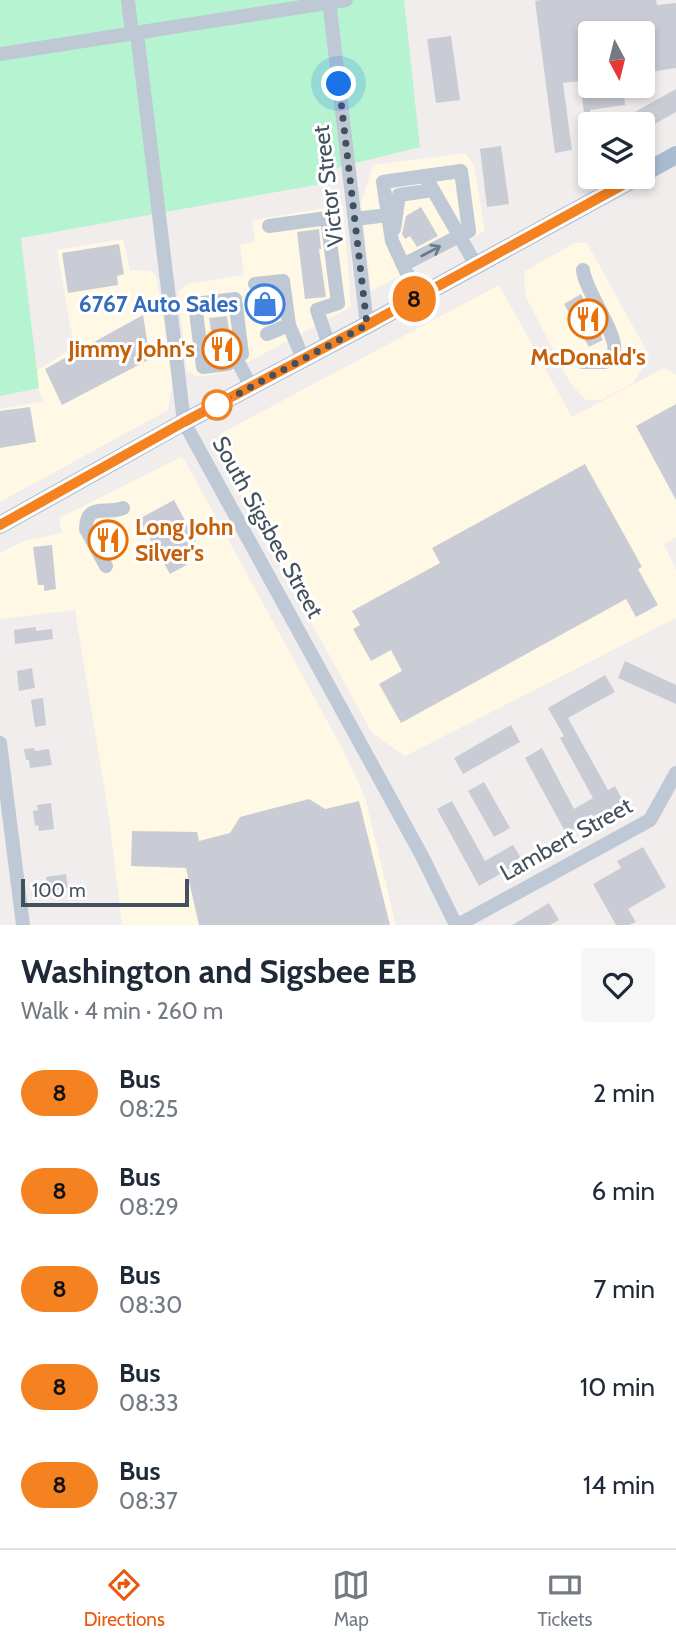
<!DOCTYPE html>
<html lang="en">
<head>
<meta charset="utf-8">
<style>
  :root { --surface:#fff; --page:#f6f6f7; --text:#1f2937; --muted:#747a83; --line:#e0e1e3; --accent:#ea580c }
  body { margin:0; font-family:Cabin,sans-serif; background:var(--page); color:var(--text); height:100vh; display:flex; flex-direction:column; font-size:26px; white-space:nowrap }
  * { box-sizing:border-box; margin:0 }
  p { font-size:23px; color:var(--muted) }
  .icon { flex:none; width:38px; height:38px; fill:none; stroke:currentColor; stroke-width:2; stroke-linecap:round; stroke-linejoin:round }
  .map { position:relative; height:925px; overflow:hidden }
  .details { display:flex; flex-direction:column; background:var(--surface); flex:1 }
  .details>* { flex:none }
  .badge { padding:0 14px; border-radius:23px; font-size:24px; line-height:46px }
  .needle { width:46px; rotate:173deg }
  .buttons { position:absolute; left:578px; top:21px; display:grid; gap:14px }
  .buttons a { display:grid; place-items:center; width:77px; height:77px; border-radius:7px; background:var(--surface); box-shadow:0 4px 10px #0003; font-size:35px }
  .scale { position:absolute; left:21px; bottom:18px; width:168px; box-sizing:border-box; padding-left:7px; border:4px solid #43505d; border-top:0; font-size:19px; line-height:24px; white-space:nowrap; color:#43505d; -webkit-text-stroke:5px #fff; paint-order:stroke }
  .you { position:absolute; width:35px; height:35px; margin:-18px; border:5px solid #fff; border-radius:50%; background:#1a73e8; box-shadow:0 0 0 10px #1a73e833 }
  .map>.badge { position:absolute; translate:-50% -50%; box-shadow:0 0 0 4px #fff }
  .round { display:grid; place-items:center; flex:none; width:74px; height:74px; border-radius:7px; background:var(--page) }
  .headline { display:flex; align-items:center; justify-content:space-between; height:119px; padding:0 21px }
  h1 { font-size:33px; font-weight:700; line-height:52px }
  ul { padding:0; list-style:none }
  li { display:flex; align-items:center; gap:21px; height:98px; padding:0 21px }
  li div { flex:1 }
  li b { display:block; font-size:26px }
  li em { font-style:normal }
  li .badge { min-width:77px; font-weight:700; text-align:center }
  .menu { display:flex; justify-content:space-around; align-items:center; height:98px; border-top:2px solid var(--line); background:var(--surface); font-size:19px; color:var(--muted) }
  .menu a { display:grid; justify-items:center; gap:4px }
  .menu .selected { color:var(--accent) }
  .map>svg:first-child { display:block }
  .commercial { fill:#fef8e4 }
  .green { fill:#b6f4d1 }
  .building { fill:#c9ccd4 }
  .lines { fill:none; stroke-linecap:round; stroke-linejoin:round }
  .minor { stroke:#bfc9d5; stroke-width:14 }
  .major { stroke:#a9bbd0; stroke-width:18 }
  .oneway { stroke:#6e7a87 }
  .line-casing { stroke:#fff; stroke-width:16 }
  .line { stroke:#f58220; stroke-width:10 }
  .walk { stroke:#43505d; stroke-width:7; stroke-dasharray:0 12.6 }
  .stop-dot { fill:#fff; stroke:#f58220; stroke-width:3.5 }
  .labels { text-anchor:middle; stroke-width:6; stroke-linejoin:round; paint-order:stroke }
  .street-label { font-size:23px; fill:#43505d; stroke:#fff }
  .shop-label { font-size:23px; font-weight:bold; fill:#366cbe; stroke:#fff; text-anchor:end }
  .food-label { font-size:23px; font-weight:bold; fill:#c56008; stroke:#fff; text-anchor:end }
</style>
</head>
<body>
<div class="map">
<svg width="676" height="925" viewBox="0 0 676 925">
  <rect width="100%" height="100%" fill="#f1eded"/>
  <g class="commercial">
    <polygon points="465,153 474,165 485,231 371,291 361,203 373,165"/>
    <polygon points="343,205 351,307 230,372 198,377 187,371 178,292 188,284 244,275 240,245 255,242 252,220"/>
    <polygon points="123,239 130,270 150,271 156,275 173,379 168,410 0,502 0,409 43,401 33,373 74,347 57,250"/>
    <polygon points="575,243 587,243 649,355 648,360 632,384 601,400 586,400 570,383 526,297 524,280 525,271"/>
    <polygon points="499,285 572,417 664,368 676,375 676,537 664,544 676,570 676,618 405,756 372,733 217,451 220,434"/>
    <polygon points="181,457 184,459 343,750 365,797 396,925 122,925 109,816 75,610 0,619 0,553 24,541 62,533 59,518"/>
  </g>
  <polygon class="green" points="0,0 404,0 420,147 332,169 327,183 21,238 39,388 0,396"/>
  <g class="building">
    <polygon points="540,0 656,0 657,5 676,3 676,68 642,73 642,24 590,31 590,90 620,86 655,86 655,91 624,96 625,105 590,110 590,113 584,113 580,81 563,83 572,150 555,153 535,1"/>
    <polygon points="451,36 460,100 436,103 427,39"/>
    <polygon points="676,89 676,112 642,131 642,124 613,124"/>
    <polygon points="501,146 509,204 487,207 480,149"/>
    <polygon points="421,207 438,236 417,247 410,236 405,239 402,234 406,216"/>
    <polygon points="319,229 321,249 319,249 326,297 305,299 297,232"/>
    <polygon points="119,244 124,274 117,276 118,285 68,293 62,253"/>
    <polygon points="275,292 278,313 253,317 250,296"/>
    <polygon points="581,294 603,340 589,347 564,304"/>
    <polygon points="143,315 150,359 62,405 45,369"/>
    <polygon points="227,316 232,349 224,355 215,356 209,318"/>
    <polygon points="676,404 676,500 636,426"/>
    <polygon points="30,407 36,442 0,448 0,411"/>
    <polygon points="585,464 642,567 638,569 658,605 636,617 626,599 401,723 379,684 402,671 391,650 371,661 353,629 360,625 352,611 440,563 432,548"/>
    <polygon points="174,500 196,541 180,550 188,564 170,574 139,519"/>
    <polygon points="110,524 123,547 110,554 98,530"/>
    <polygon points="52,545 56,589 44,591 44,585 38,585 33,547"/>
    <polygon points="36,627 36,631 52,629 53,639 15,644 14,630"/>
    <polygon points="625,661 676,685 676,704 618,678"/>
    <polygon points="32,668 35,688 19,691 17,671"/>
    <polygon points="605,675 615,692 568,718 608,790 615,786 624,803 567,835 525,758 542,748 574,809 593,798 560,738 564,736 548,708"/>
    <polygon points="43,698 46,725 35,727 31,700"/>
    <polygon points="511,725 520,742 463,774 454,758"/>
    <polygon points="34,748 35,751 49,749 52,765 30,768 29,760 26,760 24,749"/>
    <polygon points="484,782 510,828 494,837 468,791"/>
    <polygon points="309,799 325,809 359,801 390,925 199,925 186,868 131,866 132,831 197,832 199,841 230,833 240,817"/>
    <polygon points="452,801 485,861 513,845 523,861 479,886 437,809"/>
    <polygon points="51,803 54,829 39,831 38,825 35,826 33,811 38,810 37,805"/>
    <polygon points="643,847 666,887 628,909 636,922 629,925 616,925 593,884 621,868 617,861"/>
    <polygon points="66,874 68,888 48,891 46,877"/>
    <polygon points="549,903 559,920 550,925 512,925"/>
  </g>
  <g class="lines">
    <g class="minor">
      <polyline points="128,0 132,34"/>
      <polyline points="329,0 367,325"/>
      <polyline points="137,33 184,422 422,856 456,925"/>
      <polyline points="0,54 346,0"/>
      <polyline points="388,215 392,241 418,297"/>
      <polyline points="355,219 388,215 383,182 425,176 476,265"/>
      <polyline points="269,226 327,218 338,303 317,310 329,345"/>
      <polyline points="394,229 399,195 433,190"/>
      <polyline points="403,265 469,231 461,171 425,176"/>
      <path d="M583,270C585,292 622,339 613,354C611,357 608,359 605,362H583"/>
      <polyline points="255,284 283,281 289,325 303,359"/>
      <polyline points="267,334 289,325"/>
      <polyline points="236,358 228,364 203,367 195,304 235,299 242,354 236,358 251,387"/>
      <path d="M106,566L86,529C86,502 107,515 123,508"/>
      <polyline points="0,743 23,925"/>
      <polyline points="458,925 650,820 676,773"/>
    </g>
    <g class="major">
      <polyline points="642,174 676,155"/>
      <polyline points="0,525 184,422 367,325 637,177"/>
    </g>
  </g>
  <defs><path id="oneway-shaft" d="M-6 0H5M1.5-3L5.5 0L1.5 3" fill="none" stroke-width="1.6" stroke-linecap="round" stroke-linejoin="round" transform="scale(1.75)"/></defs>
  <use class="oneway" href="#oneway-shaft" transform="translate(431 251) rotate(-28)"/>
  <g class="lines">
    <g class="line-casing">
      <polyline id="line" points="0,525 184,422 367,325 637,177"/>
    </g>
    <use href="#line" class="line"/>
    <polyline class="walk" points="217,405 206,411 367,325 339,84"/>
  </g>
  <defs>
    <g id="shop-ring" transform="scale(2.0125)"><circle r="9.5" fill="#fff" stroke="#3f7fe0" stroke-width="1.5"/><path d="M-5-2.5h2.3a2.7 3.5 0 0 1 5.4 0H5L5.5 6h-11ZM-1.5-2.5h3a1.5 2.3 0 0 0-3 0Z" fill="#3f7fe0"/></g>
    <g id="restaurant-ring" transform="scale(2.0125)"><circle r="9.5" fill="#fff" stroke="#e8710a" stroke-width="1.5"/><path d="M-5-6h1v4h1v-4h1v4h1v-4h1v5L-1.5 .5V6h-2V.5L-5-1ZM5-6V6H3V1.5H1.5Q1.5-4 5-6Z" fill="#e8710a"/></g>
  </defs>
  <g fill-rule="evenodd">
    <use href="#shop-ring" x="265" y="304"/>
    <use href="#restaurant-ring" x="588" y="319"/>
    <use href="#restaurant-ring" x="222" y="349"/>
    <use href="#restaurant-ring" x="108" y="540"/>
  </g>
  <circle class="stop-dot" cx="217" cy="405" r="14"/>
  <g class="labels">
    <g class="street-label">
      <text transform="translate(328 186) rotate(-97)" y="8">Victor Street</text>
      <text transform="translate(268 527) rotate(61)" y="8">South Sigsbee Street</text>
      <text transform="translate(566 839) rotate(-29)" y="8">Lambert Street</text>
    </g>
    <g class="shop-label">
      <text x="238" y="312">6767 Auto Sales</text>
    </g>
    <g class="food-label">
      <text x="195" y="357">Jimmy John's</text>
      <text x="588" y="365" text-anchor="middle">McDonald's</text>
      <text x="135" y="535" text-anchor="start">Long John<tspan x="135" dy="26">Silver's</tspan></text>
    </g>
  </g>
</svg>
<div class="buttons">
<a><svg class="needle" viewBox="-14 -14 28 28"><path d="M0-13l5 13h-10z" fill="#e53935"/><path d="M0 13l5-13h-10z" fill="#747a83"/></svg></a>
<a><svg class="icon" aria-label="layers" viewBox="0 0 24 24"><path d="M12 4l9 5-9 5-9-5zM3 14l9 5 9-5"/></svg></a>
</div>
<div class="scale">100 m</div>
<div class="you" style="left:339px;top:84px"></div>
<b class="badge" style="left:414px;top:299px;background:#f58220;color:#111">8</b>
</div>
<section class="details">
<div class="headline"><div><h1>Washington and Sigsbee EB</h1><p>Walk · 4 min · 260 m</p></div><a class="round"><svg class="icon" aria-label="heart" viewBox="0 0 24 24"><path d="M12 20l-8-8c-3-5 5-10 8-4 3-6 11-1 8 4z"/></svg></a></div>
<ul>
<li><span class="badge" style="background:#f58220;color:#111">8</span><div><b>Bus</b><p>08:25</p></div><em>2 min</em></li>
<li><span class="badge" style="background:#f58220;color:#111">8</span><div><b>Bus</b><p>08:29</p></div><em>6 min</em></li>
<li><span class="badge" style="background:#f58220;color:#111">8</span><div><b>Bus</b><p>08:30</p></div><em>7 min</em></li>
<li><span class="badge" style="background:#f58220;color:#111">8</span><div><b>Bus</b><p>08:33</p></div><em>10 min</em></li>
<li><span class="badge" style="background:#f58220;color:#111">8</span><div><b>Bus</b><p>08:37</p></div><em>14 min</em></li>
</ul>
</section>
<nav class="menu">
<a class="selected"><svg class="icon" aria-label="directions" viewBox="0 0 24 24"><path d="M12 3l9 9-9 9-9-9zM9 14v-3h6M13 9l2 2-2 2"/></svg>Directions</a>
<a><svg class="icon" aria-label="map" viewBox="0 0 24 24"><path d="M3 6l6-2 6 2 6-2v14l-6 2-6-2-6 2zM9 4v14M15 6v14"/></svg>Map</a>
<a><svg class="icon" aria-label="tickets" viewBox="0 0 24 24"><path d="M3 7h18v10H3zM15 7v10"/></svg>Tickets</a>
</nav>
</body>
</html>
